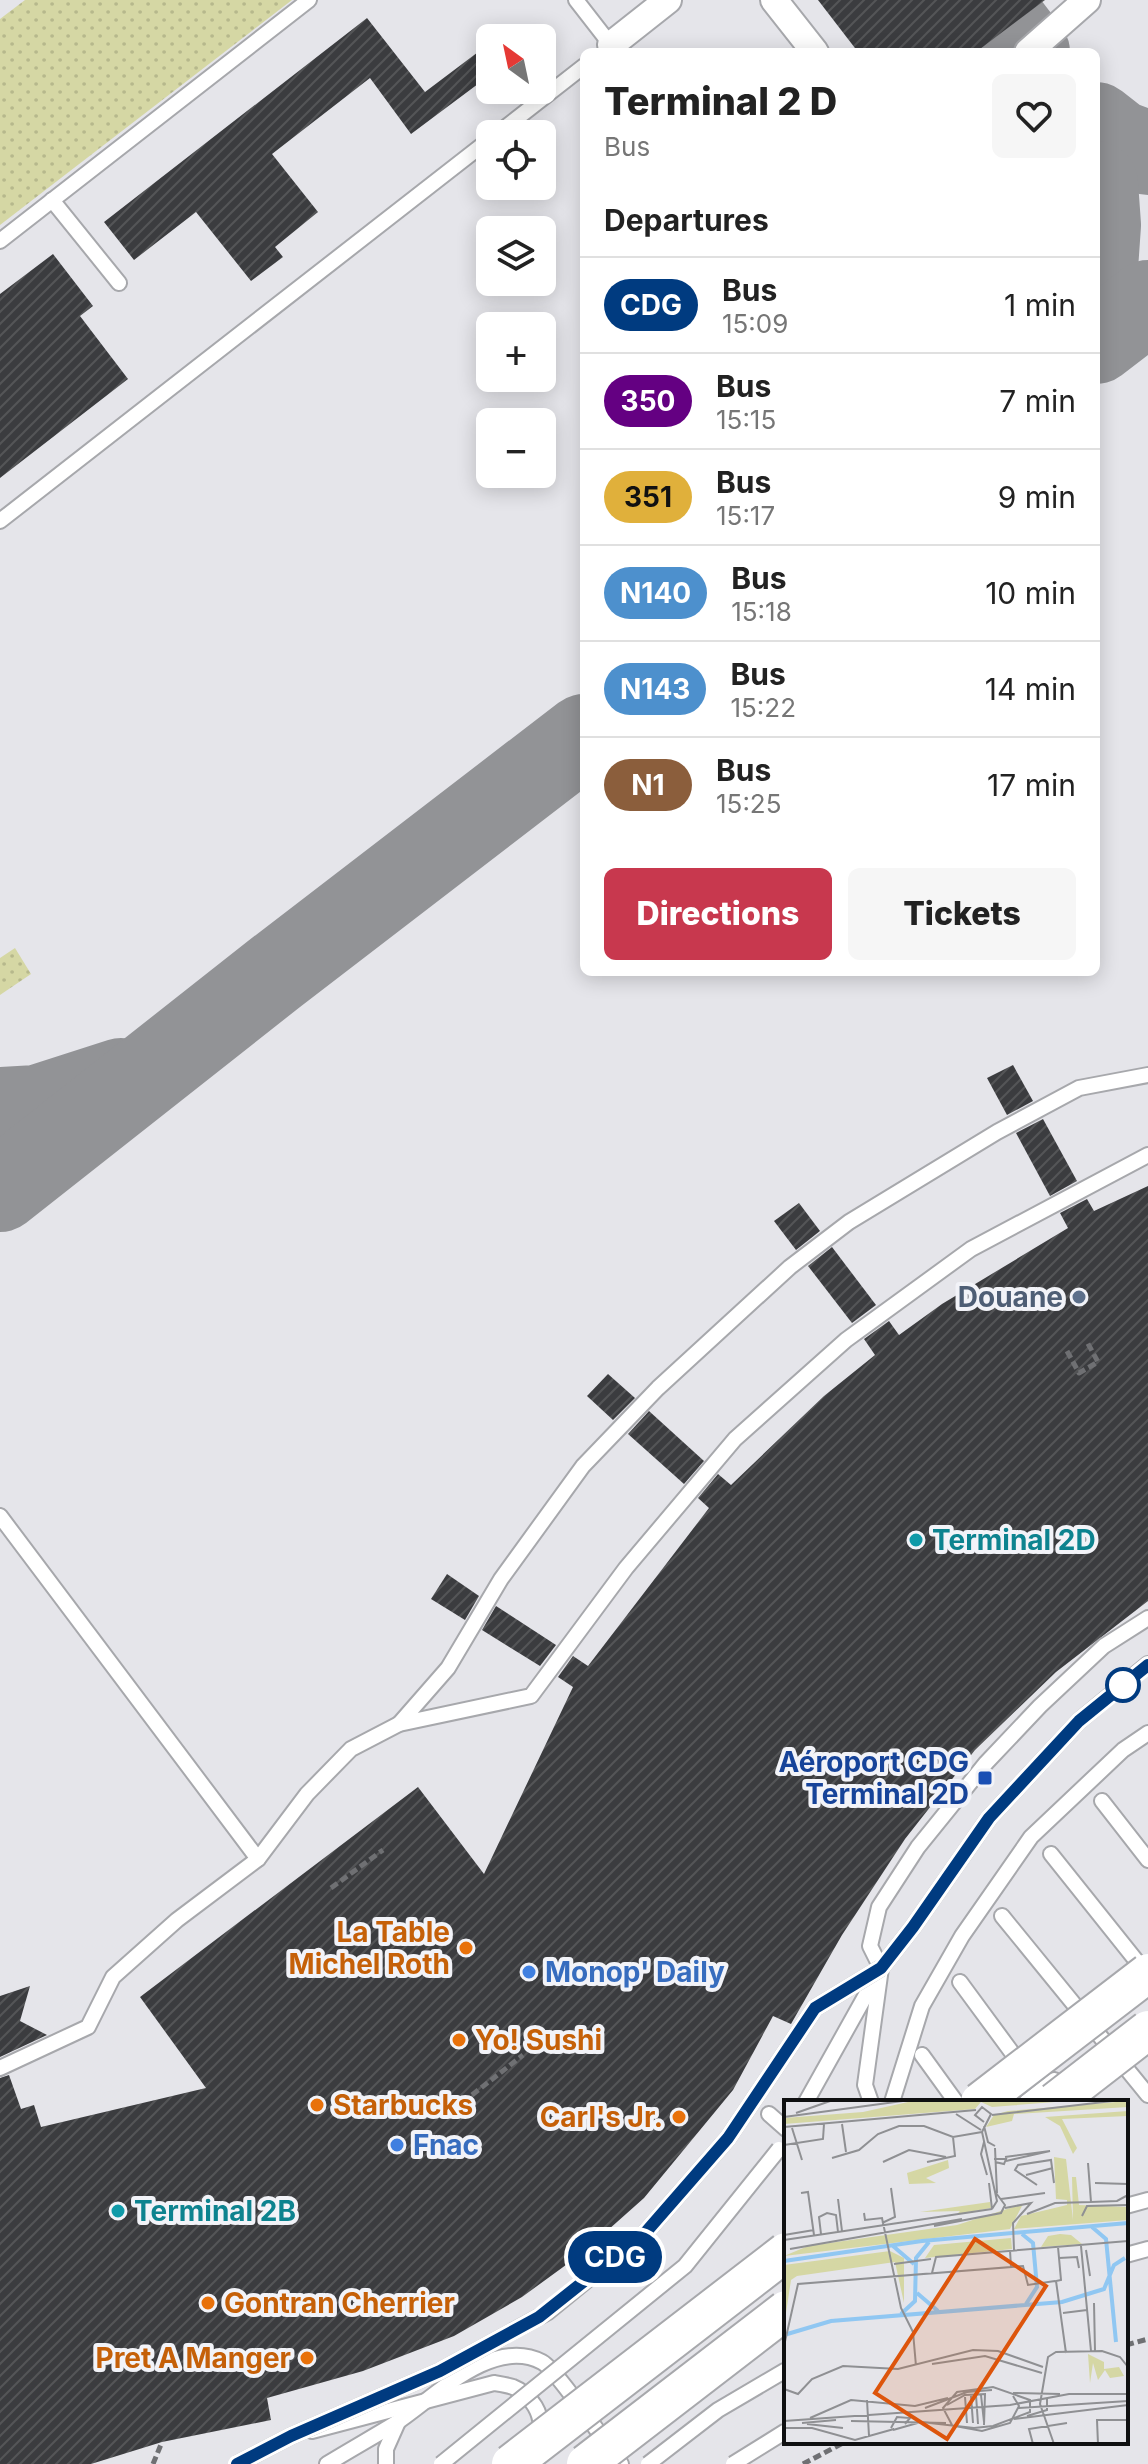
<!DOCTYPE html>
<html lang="en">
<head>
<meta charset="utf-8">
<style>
  :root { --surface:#fff; --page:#f6f6f6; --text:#222; --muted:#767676; --line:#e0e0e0; --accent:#c8384e }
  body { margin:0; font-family:Inter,sans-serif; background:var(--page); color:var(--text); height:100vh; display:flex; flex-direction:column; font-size:30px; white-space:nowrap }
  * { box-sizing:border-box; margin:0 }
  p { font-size:26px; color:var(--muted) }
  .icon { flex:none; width:44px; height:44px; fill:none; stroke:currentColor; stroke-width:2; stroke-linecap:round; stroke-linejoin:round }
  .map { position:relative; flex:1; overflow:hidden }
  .drawer { position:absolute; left:580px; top:48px; width:520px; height:928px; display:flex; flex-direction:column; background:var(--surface); border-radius:12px; box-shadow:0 4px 20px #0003 }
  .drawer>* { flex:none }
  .badge { padding:0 16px; border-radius:26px; font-size:28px; line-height:52px }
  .needle { width:52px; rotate:327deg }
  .fabs { position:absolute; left:476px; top:24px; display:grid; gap:16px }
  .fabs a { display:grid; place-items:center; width:80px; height:80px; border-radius:12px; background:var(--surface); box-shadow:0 4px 20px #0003; font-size:40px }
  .map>.badge { position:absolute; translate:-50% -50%; box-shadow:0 0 0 4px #fff }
  h2 { padding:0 24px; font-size:30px; line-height:72px }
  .round { display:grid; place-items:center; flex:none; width:84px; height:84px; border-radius:12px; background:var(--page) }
  .overview { display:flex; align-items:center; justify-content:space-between; height:136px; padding:0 24px }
  h1 { font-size:38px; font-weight:800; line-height:60px }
  .cta { display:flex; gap:16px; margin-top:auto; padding:16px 24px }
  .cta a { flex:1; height:92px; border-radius:12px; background:var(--accent); color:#fff; font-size:32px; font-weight:800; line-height:92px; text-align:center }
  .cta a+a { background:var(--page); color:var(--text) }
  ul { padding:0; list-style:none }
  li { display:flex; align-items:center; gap:24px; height:96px; padding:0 24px; border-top:2px solid var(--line) }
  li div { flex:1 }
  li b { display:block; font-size:30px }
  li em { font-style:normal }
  li .badge { min-width:88px; font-weight:700; text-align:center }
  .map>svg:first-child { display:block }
  .grass { fill:url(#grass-dots) }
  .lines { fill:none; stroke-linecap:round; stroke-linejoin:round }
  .taxiway { stroke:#929396; stroke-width:84 }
  .building { fill:url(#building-hatch) }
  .lane-casing { stroke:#a7a8ac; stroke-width:18 }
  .street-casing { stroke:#a7a8ac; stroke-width:30 }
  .path { stroke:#6f7073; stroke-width:5; stroke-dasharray:8 4; stroke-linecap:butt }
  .lane { stroke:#fff; stroke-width:14 }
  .street { stroke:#fff; stroke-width:26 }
  .lane-bridge-casing { stroke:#a7a8ac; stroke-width:18; stroke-linecap:butt }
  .secondary-bridge-casing { stroke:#a7a8ac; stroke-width:42; stroke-linecap:butt }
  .lane-bridge { stroke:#fff; stroke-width:14 }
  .secondary-bridge { stroke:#fff; stroke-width:38 }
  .line-casing { stroke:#fff; stroke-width:18 }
  .line { stroke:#003b80; stroke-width:12 }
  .service-dot { fill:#5c6f8a; stroke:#f2f3f8; stroke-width:3 }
  .culture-dot { fill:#0f9aa8; stroke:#f2f3f8; stroke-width:3 }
  .stop-dot { fill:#fff; stroke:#003b80; stroke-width:4 }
  .transit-dot { fill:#1a4fb4; stroke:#f2f3f8; stroke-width:3 }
  .food-dot { fill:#e8710a; stroke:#f2f3f8; stroke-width:3 }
  .shop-dot { fill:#3f7fe0; stroke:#f2f3f8; stroke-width:3 }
  .labels { text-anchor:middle; stroke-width:8; stroke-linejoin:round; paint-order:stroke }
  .service-label { font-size:28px; font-weight:bold; fill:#4e5e75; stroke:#f2f3f8; text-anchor:end }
  .culture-label { font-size:28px; font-weight:bold; fill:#0d838f; stroke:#f2f3f8; text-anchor:start }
  .transit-label { font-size:28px; font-weight:bold; fill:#164399; stroke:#f2f3f8; text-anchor:end }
  .food-label { font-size:28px; font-weight:bold; fill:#c56008; stroke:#f2f3f8; text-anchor:end }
  .shop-label { font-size:28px; font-weight:bold; fill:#366cbe; stroke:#f2f3f8; text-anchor:start }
  .inset-river { fill:none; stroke:#90c7f2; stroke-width:4 }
  .inset-road { fill:none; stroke:#8f9093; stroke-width:2 }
  .view { fill:#dd550c; fill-opacity:0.15; stroke:#dd550c; stroke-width:4 }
  .inset-edge { fill:none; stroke:#0f1011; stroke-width:4 }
</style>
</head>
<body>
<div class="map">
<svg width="1148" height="2464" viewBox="0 0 1148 2464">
  <defs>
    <pattern id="grass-dots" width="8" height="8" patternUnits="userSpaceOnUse" patternTransform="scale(2)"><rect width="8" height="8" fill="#d5d7a4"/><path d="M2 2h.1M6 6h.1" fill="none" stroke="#b6b88c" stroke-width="1.8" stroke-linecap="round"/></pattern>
    <pattern id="building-hatch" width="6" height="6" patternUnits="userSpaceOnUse" patternTransform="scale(2)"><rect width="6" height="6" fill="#3b3c3f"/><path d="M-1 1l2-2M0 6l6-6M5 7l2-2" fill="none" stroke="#545557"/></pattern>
  </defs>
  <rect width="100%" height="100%" fill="#e5e5ea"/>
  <g class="grass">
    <polygon points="25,0 292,0 0,225 0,19"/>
    <polygon points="15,948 31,974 0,995 0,958"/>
  </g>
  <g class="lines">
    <g class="taxiway">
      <polyline points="988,0 1028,52"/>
      <polyline points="1096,124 1119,142 1148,153"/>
      <polyline points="1096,183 1099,225 1096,268"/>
      <polyline points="1096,342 1148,302"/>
      <polyline points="0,1109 37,1107 121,1080"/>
      <polyline points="0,1190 274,974 584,736"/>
    </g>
  </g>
  <g class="building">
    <polygon points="818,0 1045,0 976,52 858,52"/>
    <polygon points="367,18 425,92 490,43 490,75 411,134 370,78 272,154 318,212 275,247 283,257 251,281 196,212 134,260 104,222"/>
    <polygon points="53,254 93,306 80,316 128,379 0,478 0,294"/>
    <polygon points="1013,1065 1033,1101 1007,1115 987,1078"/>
    <polygon points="1043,1119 1077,1181 1050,1196 1016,1133"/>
    <polygon points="1148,1186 1148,1601 1056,1672 975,1750 905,1839 842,1935 791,2024 773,2016 733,2090 644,2198 581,2254 522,2297 454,2336 363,2371 267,2398 271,2420 162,2442 91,2464 0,2464 0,2078 9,2075 21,2109 34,2105 41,2127 206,2088 140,1997 418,1787 484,1874 573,1687 558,1677 573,1656 588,1666 709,1508 698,1498 718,1474 731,1485 824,1396 875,1355 864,1339 889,1321 899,1335 942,1304 1068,1228 1060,1213 1087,1199 1094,1211"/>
    <polygon points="799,1203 820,1231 796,1250 774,1221"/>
    <polygon points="832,1247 876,1305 852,1323 808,1266"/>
    <polygon points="608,1374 635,1398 613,1420 587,1396"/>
    <polygon points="649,1411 704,1461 684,1484 628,1434"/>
    <polygon points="447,1574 479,1596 465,1620 431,1599"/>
    <polygon points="496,1606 556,1645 540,1666 482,1630"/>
    <polygon points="30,1986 20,2021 47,2035 0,2057 0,1996"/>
  </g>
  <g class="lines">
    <g class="lane-casing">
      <g id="lane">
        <polyline points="576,0 611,45 606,49"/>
        <polyline points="497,134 584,66"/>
        <polyline points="52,200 119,283"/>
        <polyline points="0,241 309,0"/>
        <polyline points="0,521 490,139"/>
        <polyline points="0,1516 258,1859"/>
        <polyline points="399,1724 448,1668 501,1579 583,1466 658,1388 790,1267 849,1222 997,1132 1079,1088 1148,1075"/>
        <polyline points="1102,1801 1148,1860"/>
        <polyline points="1051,1854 1146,1973"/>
        <polyline points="1002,1916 1148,2095"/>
        <polyline points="960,1982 1024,2069"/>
        <polyline points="922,2055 956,2102"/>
        <polyline points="0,2068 88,2027 113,1977 177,1920 258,1859 307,1794 351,1749 399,1724 531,1696 626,1568 735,1439 846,1340 971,1249 1148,1155"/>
        <polyline points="806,2102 881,1968 913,1927 989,1818 1079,1721 1148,1664"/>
        <polyline points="871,2102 865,2085 881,1968 870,1946 879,1907 918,1847 986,1763 1040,1706 1104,1646 1148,1618"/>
        <polyline points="892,2102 922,2006 962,1936 1031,1837 1123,1750 1148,1733"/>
        <polyline points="1026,2102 1054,2080"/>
        <polyline points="769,2114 786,2129"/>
        <polyline points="1126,2206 1148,2200"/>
        <polyline points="1126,2255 1148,2249"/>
        <path d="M312,2431L494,2383C500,2384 507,2385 513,2387C531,2394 545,2416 539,2434"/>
        <path d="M327,2464C350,2450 373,2437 396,2423C434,2398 492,2336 542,2362C557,2370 607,2445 621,2464"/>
        <polyline points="386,2464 386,2449 398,2422"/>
      </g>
    </g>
    <g class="street-casing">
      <g id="street">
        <polyline points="774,0 815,52"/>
        <polyline points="611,45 668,0"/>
        <polyline points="1028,52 1087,0"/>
      </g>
    </g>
    <g class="path">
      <polyline points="1067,1351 1079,1373 1098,1362 1086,1340"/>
      <polyline points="331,1888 383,1850"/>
      <polyline points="472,2095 523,2055"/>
      <polyline points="1126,2345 1148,2339"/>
      <polyline points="153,2464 162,2442"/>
      <polyline points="803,2464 845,2442"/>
    </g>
    <use href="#lane" class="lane"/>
    <use href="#street" class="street"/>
    <g class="lane-bridge-casing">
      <g id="lane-bridge">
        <polyline points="237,2464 291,2436 440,2371 548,2312 646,2232 728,2138 815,2008 881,1968"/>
        <polyline points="441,2464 685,2266 779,2149"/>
        <polyline points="648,2464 718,2410 786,2370"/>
        <polyline points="733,2464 786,2431"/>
      </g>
    </g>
    <g class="secondary-bridge-casing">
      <g id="secondary-bridge">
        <polyline points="980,2102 1148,1973"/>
        <polyline points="1055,2102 1148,2030"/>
        <polyline points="511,2464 786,2252"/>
        <polyline points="586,2464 786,2310"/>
      </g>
    </g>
    <use href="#lane-bridge" class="lane-bridge"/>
    <use href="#secondary-bridge" class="secondary-bridge"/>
  </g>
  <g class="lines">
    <g class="line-casing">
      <polyline id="line" points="237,2464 291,2436 440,2371 539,2317 646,2232 728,2138 815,2008 881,1968 913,1927 989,1818 1079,1721 1148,1665"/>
    </g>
    <use href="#line" class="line"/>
  </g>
  <circle class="service-dot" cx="1079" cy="1297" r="8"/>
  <g class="culture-dot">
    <circle cx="916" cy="1540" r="8"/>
    <circle cx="118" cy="2211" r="8"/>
  </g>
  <circle class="stop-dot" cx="1123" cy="1685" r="16"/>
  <rect class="transit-dot" x="977" y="1770" width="16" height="16" rx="4"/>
  <g class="food-dot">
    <circle cx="466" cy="1948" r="8"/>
    <circle cx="459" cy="2040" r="8"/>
    <circle cx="317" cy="2105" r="8"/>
    <circle cx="679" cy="2117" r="8"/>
    <circle cx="208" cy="2303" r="8"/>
    <circle cx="307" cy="2358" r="8"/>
  </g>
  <g class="shop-dot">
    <circle cx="529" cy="1972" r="8"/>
    <circle cx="397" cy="2145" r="8"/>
  </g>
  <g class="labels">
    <g class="service-label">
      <text x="1063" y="1307">Douane</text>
    </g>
    <g class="culture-label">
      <text x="932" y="1550">Terminal 2D</text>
      <text x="134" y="2221">Terminal 2B</text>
    </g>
    <g class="transit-label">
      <text x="969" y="1772">Aéroport CDG<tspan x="969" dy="32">Terminal 2D</tspan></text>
    </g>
    <g class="food-label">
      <text x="450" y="1942">La Table<tspan x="450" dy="32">Michel Roth</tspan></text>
      <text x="475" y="2050" text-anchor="start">Yo! Sushi</text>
      <text x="333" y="2115" text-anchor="start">Starbucks</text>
      <text x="663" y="2127">Carl's Jr.</text>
      <text x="224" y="2313" text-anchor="start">Gontran Cherrier</text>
      <text x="291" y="2368">Pret A Manger</text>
    </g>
    <g class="shop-label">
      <text x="545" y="1982">Monop' Daily</text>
      <text x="413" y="2155">Fnac</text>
    </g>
  </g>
  <g transform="translate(784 2100)">
    <rect width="344" height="344" fill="#e5e5ea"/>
    <path d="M133,0L176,2L180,0L271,2L208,7L197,2L191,9L0,24V18L79,12ZM344,1V7L230,14L228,21L202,27L210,15L224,11ZM344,11V16L278,19L293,48L289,54L276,26L261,17ZM270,57L282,59L289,120L288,77H292L295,105L344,107V120L230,129L237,116L283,105V100L272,99ZM164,60L165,68L142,78L152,83L125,84L123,73ZM206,102L207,108L173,114L176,111L136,112ZM239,104L226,129L0,156L24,146L173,125ZM276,134L287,135L298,144L257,147L264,136ZM227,138L228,149L141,158L150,145ZM106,151L120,158V203L111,162L13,176L7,180L0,226V165ZM304,254L320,262V269L335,267L340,276L326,278L321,270L314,280L309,263L306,283Z" fill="#d5d7a4"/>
    <path class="inset-river" d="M308,127L322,139L332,242M238,134L249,143L253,187L242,204M109,146L130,164M0,161L138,141L344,123M133,193L154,211M117,214L131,201L132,158L145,142M0,235L47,221L278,202L320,189L330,165L341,158"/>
    <path class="inset-road" d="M66,0H96M12,13L49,0M172,14L197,30M208,15L337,0M0,17L126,0M200,22L191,15L198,7L207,14L198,32L213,101L208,109M58,24L62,52M200,26L204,42L211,46M0,27L192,10M8,28L18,60M200,42L197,54L203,75M0,45L39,39L40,24M211,48L213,93M221,57L266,51L222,61M48,58L75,50L94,34L115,26H140L169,37L198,32M210,59H222L220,64L211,62M99,62L125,50L162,57M143,62L171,56L169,37M304,63L307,102L333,101L344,95M242,75L269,68M205,83L208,109M311,83L344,84M253,85L231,70L234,65L267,60L270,83M17,93L24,92L30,135M54,99L58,131M217,99L261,93M221,108L247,103L229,123L230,150M80,113L81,120L98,118L117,208L129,232L132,266M243,114L271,103L307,102M298,116L303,106L344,105M98,123L111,117L107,88M150,126L217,113L221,105L212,93M37,134L35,117L43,113L52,115L54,132M0,135L30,130M0,140L208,109M297,146L307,251M274,147L277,180L272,181L282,253M6,149L178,119M302,150L306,176M275,158L293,157L295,168M110,164L147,159M227,167L239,166L244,185L271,181M148,173L152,157L344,141M310,203L311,251M279,213L303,210M0,246L14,184L227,167L226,150M148,264L201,256L258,273M0,289L14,294L28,279L59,266L114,269L189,250L214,251L259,267M229,293L276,294M192,295L194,324M197,295L200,322M187,296L189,323M181,297L183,323M83,300L85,336M163,305L181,295L201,294L200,325M141,308L183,292L208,290M235,308L344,301M243,316L263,310V298M26,318L67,300L131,306L164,298M230,319L344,305M0,321L226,305L285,294H344M67,321L162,323M18,323L52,320M23,324L59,328M171,326L198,331L226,323L235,306L229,296M0,328H28L71,340L110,329M107,328L113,317L126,318L121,324M109,330L137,322L190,328L209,326L246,312V300L209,287L173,292L159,308L168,325M249,344L245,329L283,323M270,344L256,304L264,257L272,252L318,251L336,257L344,267M314,344L313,320H344"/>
    <path class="view" d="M191,139L262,186L163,339L91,293Z"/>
    <rect width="344" height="344" class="inset-edge"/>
  </g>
</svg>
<div class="fabs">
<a><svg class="needle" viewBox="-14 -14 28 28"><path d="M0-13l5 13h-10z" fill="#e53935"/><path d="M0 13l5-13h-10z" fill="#767676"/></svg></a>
<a><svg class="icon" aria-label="locate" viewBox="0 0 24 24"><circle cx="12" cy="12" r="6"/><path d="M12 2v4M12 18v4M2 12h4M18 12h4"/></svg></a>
<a><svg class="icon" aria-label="layers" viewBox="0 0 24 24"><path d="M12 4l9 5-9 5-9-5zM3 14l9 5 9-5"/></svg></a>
<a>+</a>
<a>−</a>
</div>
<b class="badge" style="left:615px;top:2257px;background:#003b80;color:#fff">CDG</b>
<section class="drawer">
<div class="overview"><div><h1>Terminal 2 D</h1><p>Bus</p></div><a class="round"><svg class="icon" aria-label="heart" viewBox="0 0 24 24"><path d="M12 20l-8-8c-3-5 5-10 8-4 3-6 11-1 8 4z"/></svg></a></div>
<h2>Departures</h2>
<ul>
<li><span class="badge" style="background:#003b80;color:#fff">CDG</span><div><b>Bus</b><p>15:09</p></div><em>1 min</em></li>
<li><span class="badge" style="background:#640082;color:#fff">350</span><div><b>Bus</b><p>15:15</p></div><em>7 min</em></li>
<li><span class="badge" style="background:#e0b03b;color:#111">351</span><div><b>Bus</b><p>15:17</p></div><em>9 min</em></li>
<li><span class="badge" style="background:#4d90cd;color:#fff">N140</span><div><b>Bus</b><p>15:18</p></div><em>10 min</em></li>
<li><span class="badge" style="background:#4d90cd;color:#fff">N143</span><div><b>Bus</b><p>15:22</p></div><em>14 min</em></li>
<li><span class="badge" style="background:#8b5e3c;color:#fff">N1</span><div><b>Bus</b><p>15:25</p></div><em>17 min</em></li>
</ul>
<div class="cta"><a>Directions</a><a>Tickets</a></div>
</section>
</div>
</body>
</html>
